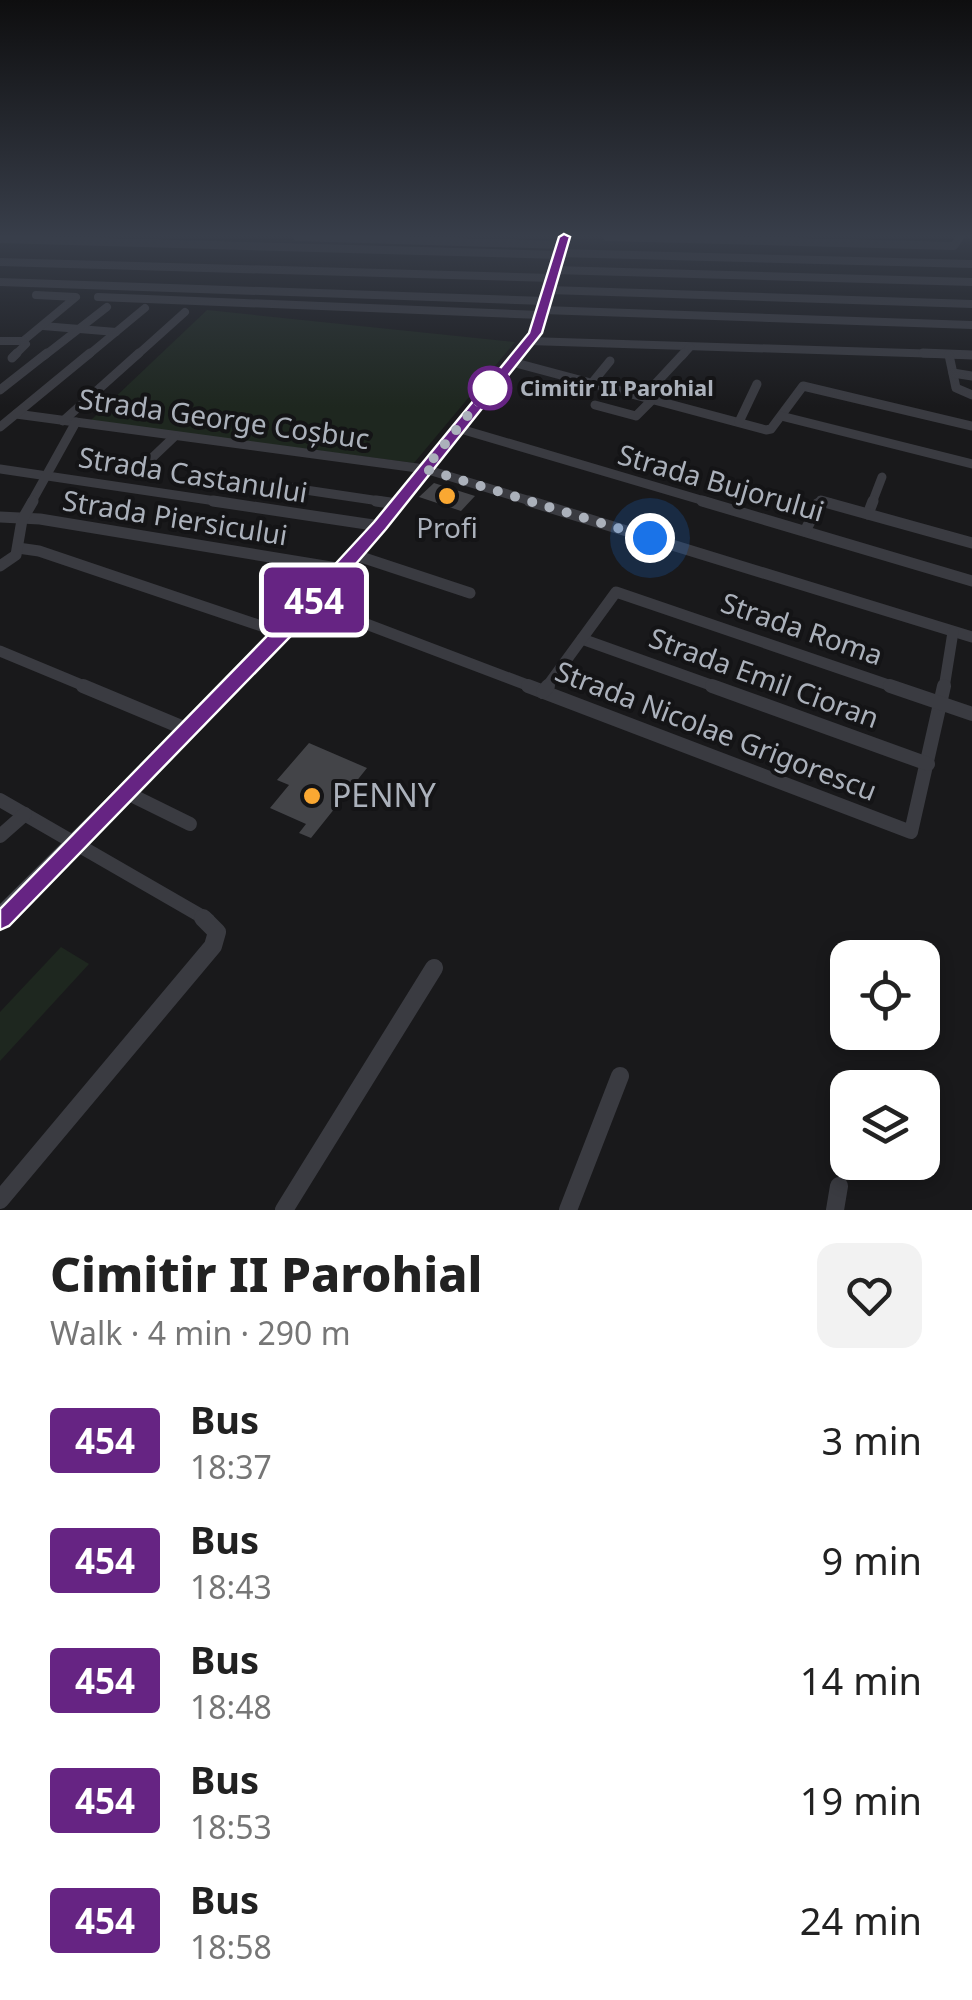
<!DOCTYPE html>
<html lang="en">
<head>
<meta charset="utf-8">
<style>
  :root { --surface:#fff; --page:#f2f2f2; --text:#222; --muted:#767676 }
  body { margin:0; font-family:"Noto Sans",sans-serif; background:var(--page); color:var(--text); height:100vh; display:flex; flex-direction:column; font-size:38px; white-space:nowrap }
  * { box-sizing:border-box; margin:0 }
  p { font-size:32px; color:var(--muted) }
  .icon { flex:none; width:55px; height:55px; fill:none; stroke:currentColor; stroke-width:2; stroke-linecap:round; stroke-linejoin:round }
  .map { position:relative; height:1210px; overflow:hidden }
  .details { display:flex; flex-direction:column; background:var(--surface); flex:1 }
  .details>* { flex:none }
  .badge { padding:0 20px; border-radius:8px; font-size:35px; line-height:65px }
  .controls { position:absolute; left:830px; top:940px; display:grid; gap:20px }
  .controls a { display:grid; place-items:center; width:110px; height:110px; border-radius:20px; background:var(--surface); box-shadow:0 5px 15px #0003; font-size:50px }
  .you { position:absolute; width:50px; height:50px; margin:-25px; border:8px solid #fff; border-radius:50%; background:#1a73e8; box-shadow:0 0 0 15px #1a73e833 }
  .map>.badge { position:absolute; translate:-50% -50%; box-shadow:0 0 0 5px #fff }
  .round { display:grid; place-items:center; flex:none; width:105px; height:105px; border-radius:20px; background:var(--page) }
  .summary { display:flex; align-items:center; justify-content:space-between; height:170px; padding:0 50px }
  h1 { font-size:48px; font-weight:800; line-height:75px }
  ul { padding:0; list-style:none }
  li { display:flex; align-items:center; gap:30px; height:120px; padding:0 50px }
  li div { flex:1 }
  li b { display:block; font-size:38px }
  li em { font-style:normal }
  li .badge { min-width:110px; font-weight:700; text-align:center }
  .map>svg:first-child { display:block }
  .green { fill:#1e271f }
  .building { fill:#434448 }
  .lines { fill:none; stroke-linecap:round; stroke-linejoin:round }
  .street-far4 { stroke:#3a3b41; stroke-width:8 }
  .street-far3 { stroke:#3a3b41; stroke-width:9 }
  .street-far2 { stroke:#3a3b41; stroke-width:11 }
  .street-far1 { stroke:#3a3b41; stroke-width:14 }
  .street { stroke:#3a3b41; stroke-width:18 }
  .secondary { fill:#484a51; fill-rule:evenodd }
  .line { fill:#662483; stroke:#fff; stroke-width:2.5 }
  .walk { stroke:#abb1bb; stroke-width:10; stroke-dasharray:0 18 }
  .stop-dot { fill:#fff; stroke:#662483; stroke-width:5 }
  .poi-dot { fill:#faa832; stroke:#141416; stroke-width:4 }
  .labels { text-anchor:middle; stroke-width:8; stroke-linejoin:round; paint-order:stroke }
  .far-stop-label { font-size:22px; font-weight:bold; fill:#abb1bb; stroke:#141416; text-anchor:start }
  .street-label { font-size:28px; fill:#abb1bb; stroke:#141416 }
  .poi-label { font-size:28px; fill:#abb1bb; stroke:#141416 }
  .near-poi-label { font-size:32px; fill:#abb1bb; stroke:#141416; text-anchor:start }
</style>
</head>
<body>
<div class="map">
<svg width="972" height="1210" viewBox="0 0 972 1210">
  <rect width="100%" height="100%" fill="#19191b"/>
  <g class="green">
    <polygon points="207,310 515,342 414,463 90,421"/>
    <polygon points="61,947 89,964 0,1061 0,1012"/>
  </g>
  <g class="building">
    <polygon points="434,483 475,496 461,511 419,497"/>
    <polygon points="309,743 367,768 311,838 299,833 306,824 270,808 289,785 277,780"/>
  </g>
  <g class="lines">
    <g class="street-far4">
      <polyline points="297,237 562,245"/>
      <polyline points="607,237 954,246 960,237"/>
      <polyline points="0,239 559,255"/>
      <polyline points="559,253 972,264"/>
      <polyline points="0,262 552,278"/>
      <polyline points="554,270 972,282"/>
      <polyline points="0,282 545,301"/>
      <polyline points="549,290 972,304"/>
      <polyline points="98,297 541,315"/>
      <polyline points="543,310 972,325"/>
      <polyline points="43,326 116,332"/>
      <polyline points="0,341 23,341 76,297 36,295"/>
      <polyline points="529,341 972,355"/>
      <polyline points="14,356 26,344 23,341"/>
      <polyline points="44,356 107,307"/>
      <polyline points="87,356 145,308"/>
      <polyline points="136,356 185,312"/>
      <polyline points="682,356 690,347"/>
    </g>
    <g class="street-far3">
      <polyline points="923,353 972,355"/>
      <polyline points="949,355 956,388 972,395"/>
      <polyline points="12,358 17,353"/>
      <polyline points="512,362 766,430 771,429 803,386 972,426"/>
      <polyline points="953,373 972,376"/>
      <polyline points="592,383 610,361"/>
      <polyline points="0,390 47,353"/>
      <polyline points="644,396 684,353"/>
      <polyline points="595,405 636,416 653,399"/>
      <polyline points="16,414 425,469 537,503"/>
      <polyline points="781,416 972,464"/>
      <polyline points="63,421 139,353"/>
      <polyline points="739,422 757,384"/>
      <polyline points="0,427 90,353"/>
      <polyline points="457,428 711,503"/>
      <polyline points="153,457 175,436"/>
      <polyline points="0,469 229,503"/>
      <polyline points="231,479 393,503"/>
      <polyline points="31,503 76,422"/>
      <polyline points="817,503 830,503"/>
      <polyline points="872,503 882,477"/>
    </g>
    <g class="street-far2">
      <polyline points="213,501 380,526"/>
      <polyline points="376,501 397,504"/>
      <polyline points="529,501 972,637"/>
      <polyline points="702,501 972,581"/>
      <polyline points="868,514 873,501"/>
      <polyline points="0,517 40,519 343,569"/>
      <polyline points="805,531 821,501 972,543"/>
      <polyline points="18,548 39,551 282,633"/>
      <polyline points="355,555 470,593"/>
      <polyline points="0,566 16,555 22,520 33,501"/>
      <polyline points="311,603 535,688"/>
      <polyline points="582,639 719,688"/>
      <polyline points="0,651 89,688"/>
      <polyline points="546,688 616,592 897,688"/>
      <polyline points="944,688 953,632"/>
    </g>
    <g class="street-far1">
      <polyline points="83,686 186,729"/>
      <polyline points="528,686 911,832 944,686"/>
      <polyline points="712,686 928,764"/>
      <polyline points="890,686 972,714"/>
      <polyline points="543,692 548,686"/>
      <polyline points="125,792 190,824"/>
      <polyline points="0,800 208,920"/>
      <polyline points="0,836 25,814"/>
    </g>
    <g class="street">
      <polyline points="0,1200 213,946 217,932 203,918"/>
      <polyline points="284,1210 434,968"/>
      <polyline points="568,1210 620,1076"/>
      <polyline points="835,1210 839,1186"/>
    </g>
    <polygon class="secondary" points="560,237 568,237 540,333 385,529 316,606 7,925 0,927 0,904 306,600 375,523 530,332"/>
  </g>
  <linearGradient id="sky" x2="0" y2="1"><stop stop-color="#0e0e0f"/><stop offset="0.58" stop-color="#383e4a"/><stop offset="1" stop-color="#383e4a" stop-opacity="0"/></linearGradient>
  <rect width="972" height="407" fill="url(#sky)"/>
  <polygon class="line" points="564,234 570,237 542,333 386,529 318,608 9,926 0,930 0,909 304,598 374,522 529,333 559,237"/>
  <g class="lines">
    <polyline class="walk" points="490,388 425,469 650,538"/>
  </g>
  <circle class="stop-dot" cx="490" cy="388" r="20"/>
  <g class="poi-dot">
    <circle cx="447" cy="496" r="10"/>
    <circle cx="312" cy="796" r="10"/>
  </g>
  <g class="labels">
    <g class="far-stop-label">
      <text x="520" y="396">Cimitir II Parohial</text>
    </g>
    <g class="street-label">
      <text transform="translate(224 419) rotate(8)" y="10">Strada George Coșbuc</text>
      <text transform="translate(193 475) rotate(9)" y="10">Strada Castanului</text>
      <text transform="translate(721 483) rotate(16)" y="10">Strada Bujorului</text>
      <text transform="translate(175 518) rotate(9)" y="10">Strada Piersicului</text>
      <text transform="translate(802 629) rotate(19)" y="10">Strada Roma</text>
      <text transform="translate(764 678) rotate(20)" y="10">Strada Emil Cioran</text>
      <text transform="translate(716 731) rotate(21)" y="10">Strada Nicolae Grigorescu</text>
    </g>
    <g class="poi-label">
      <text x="447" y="538">Profi</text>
    </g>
    <g class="near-poi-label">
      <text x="332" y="807">PENNY</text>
    </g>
  </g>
</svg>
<div class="controls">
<a><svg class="icon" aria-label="locate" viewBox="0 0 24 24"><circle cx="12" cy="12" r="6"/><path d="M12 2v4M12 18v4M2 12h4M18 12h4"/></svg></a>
<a><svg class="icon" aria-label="layers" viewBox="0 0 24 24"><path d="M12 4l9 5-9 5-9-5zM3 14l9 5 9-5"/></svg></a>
</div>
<div class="you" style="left:650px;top:538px"></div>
<b class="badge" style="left:314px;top:600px;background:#662483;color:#fff">454</b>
</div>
<section class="details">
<div class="summary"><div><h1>Cimitir II Parohial</h1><p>Walk · 4 min · 290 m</p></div><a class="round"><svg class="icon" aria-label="heart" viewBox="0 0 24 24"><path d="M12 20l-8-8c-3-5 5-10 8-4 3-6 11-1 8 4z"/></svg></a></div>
<ul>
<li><span class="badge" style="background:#662483;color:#fff">454</span><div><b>Bus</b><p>18:37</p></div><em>3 min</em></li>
<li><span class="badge" style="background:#662483;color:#fff">454</span><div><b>Bus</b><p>18:43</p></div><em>9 min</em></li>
<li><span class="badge" style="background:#662483;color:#fff">454</span><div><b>Bus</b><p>18:48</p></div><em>14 min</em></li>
<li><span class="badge" style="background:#662483;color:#fff">454</span><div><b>Bus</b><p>18:53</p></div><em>19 min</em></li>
<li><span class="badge" style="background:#662483;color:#fff">454</span><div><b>Bus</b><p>18:58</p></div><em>24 min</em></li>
</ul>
</section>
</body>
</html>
